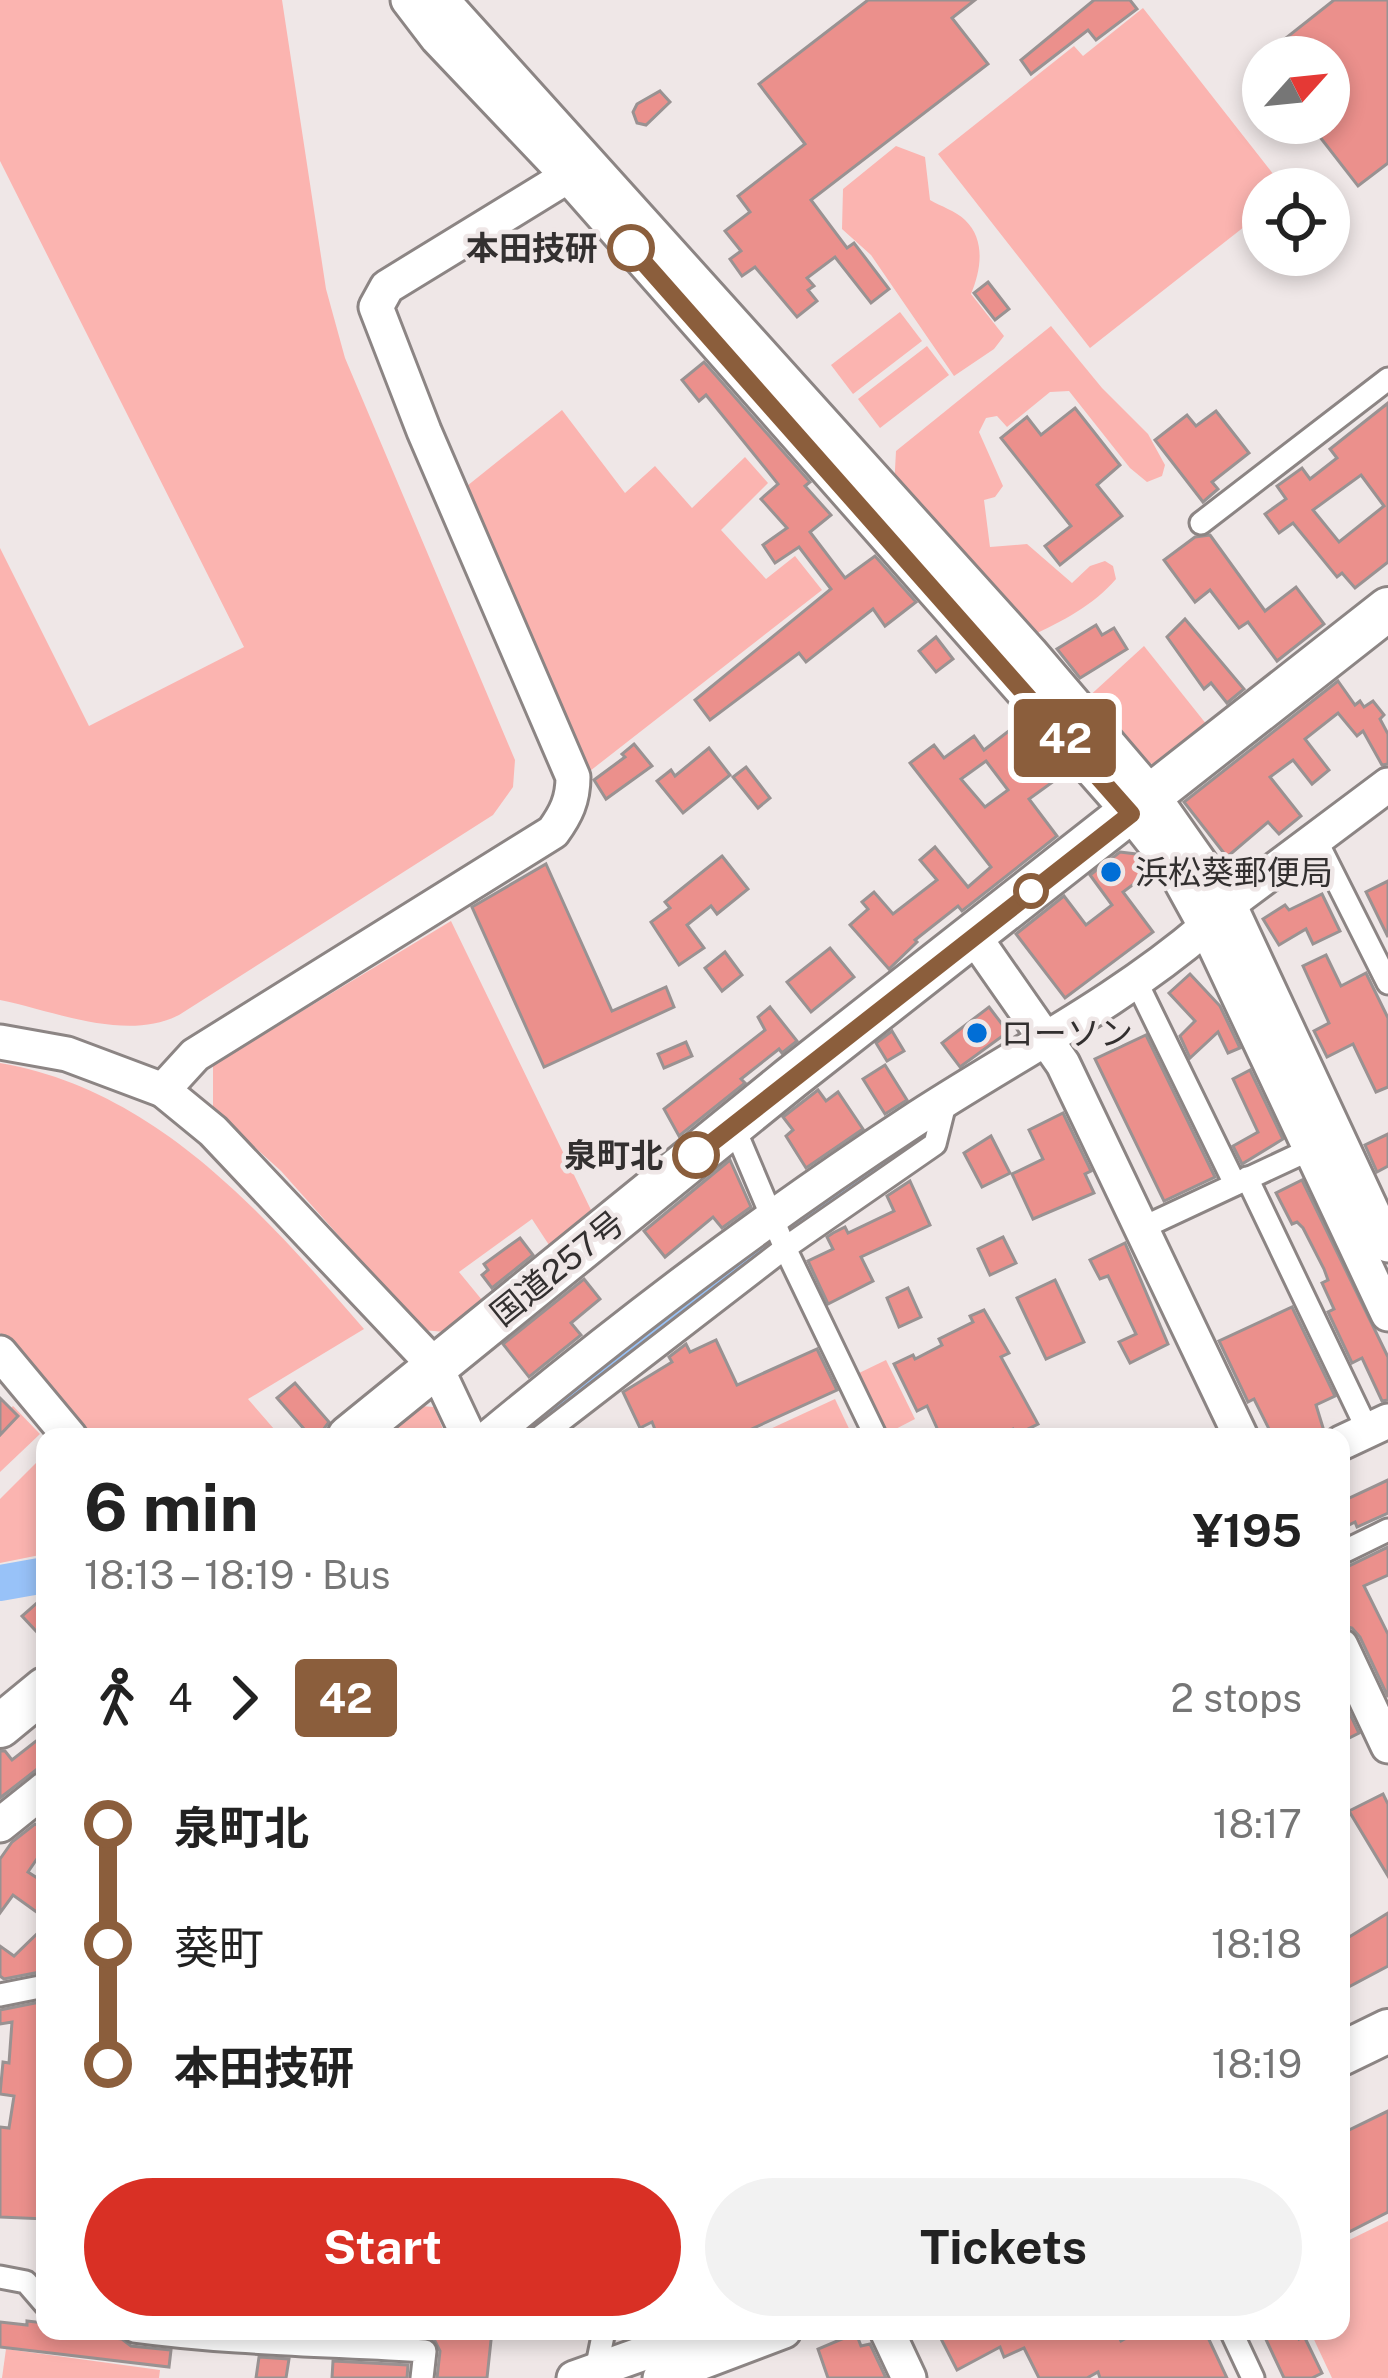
<!DOCTYPE html>
<html lang="en">
<head>
<meta charset="utf-8">
<style>
  :root { --surface:#fff; --page:#f2f2f2; --text:#222; --muted:#767676; --accent:#d93025 }
  body { margin:0; font-family:"Public Sans","Noto Sans JP",sans-serif; background:var(--page); color:var(--text); height:100vh; display:flex; flex-direction:column; font-size:45px; white-space:nowrap }
  * { box-sizing:border-box; margin:0 }
  p { font-size:39px; color:var(--muted) }
  .icon { flex:none; width:66px; height:66px; fill:none; stroke:currentColor; stroke-width:2; stroke-linecap:round; stroke-linejoin:round }
  .map { position:relative; flex:1; overflow:hidden }
  .details { position:absolute; left:36px; top:1428px; width:1314px; height:912px; display:flex; flex-direction:column; background:var(--surface); border-radius:24px; box-shadow:0 6px 18px #0003 }
  .details>* { flex:none }
  .badge { padding:0 24px; border-radius:9px; font-size:42px; line-height:78px }
  .needle { width:78px; rotate:63deg }
  .fabs { position:absolute; left:1242px; top:36px; display:grid; gap:24px }
  .fabs a { display:grid; place-items:center; width:108px; height:108px; border-radius:50%; background:var(--surface); box-shadow:0 6px 18px #0003; font-size:60px }
  .map>.badge { position:absolute; translate:-50% -50%; box-shadow:0 0 0 6px #fff }
  .legs { display:flex; align-items:center; gap:18px; height:132px; padding:0 48px; font-size:39px }
  .legs p { margin-inline-start:auto }
  .head { display:flex; align-items:center; justify-content:space-between; height:204px; padding:0 48px }
  h1 { font-size:66px; font-weight:700; line-height:90px }
  .primary-button { display:flex; gap:24px; margin-top:auto; padding:24px 48px }
  .primary-button a { flex:1; height:138px; border-radius:72px; background:var(--accent); color:#fff; font-size:48px; font-weight:700; line-height:138px; text-align:center }
  .primary-button a+a { background:var(--page); color:var(--text) }
  ul { padding:0 48px; list-style:none }
  li { display:flex; align-items:center; gap:42px; height:120px; font-size:45px }
  li i { display:grid; place-items:center; width:18px; height:100%; margin:0 15px; background:currentColor }
  li i::after { content:''; width:30px; height:30px; margin:-15px; border:9px solid; border-radius:50%; background:var(--surface) }
  li p { margin-inline-start:auto }
  li:first-child i { background:linear-gradient(#0000 50%,currentColor 0) }
  li:last-child i { background:linear-gradient(currentColor 50%,#0000 0) }
  .map>svg:first-child { display:block }
  .green { fill:#fbb4b0 }
  .lines { fill:none; stroke-linecap:round; stroke-linejoin:round }
  .stream { stroke:#98c2f8; stroke-width:6 }
  .river { stroke:#98c2f8; stroke-width:36 }
  .building { fill:#eb908c; stroke:#999292; stroke-width:3; fill-rule:evenodd }
  .street-casing { stroke:#8c8584; stroke-width:27 }
  .secondary-casing { stroke:#8c8584; stroke-width:39 }
  .highway-casing { stroke:#8c8584; stroke-width:48 }
  .street { stroke:#fff; stroke-width:21 }
  .secondary { stroke:#fff; stroke-width:33 }
  .highway { stroke:#fff; stroke-width:42 }
  .line-1-casing { stroke:#fff; stroke-width:27 }
  .line-1 { stroke:#8b5e3c; stroke-width:18 }
  .stop-1-dot { fill:#fff; stroke:#8b5e3c; stroke-width:6 }
  .poi-dot { fill:#016ed6; stroke:#efe7e7; stroke-width:4.5 }
  .labels { text-anchor:middle; stroke-width:9; stroke-linejoin:round; paint-order:stroke }
  .stop-label { font-size:33px; font-weight:bold; fill:#333030; stroke:#efe7e7; text-anchor:end }
  .poi-label { font-size:33px; fill:#333030; stroke:#efe7e7; text-anchor:start }
  .street-label { font-size:33px; fill:#333030; stroke:#efe7e7 }
</style>
</head>
<body>
<div class="map">
<svg width="1388" height="2378" viewBox="0 0 1388 2378">
  <rect width="100%" height="100%" fill="#efe7e7"/>
  <g class="green">
    <path d="M0,0H282L326,289L345,358L515,760L513,787L493,815L179,1015C126,1042 54,1011 0,1000V548L89,726L244,647L0,161Z"/>
    <polygon points="1143,8 1285,189 1263,189 1263,212 1090,348 938,154 1074,46 1083,56"/>
    <path d="M896,146L925,157L930,200C940,206 956,211 965,220C986,240 981,270 971,294L1004,336L994,349L954,376L871,255L842,229L843,189Z"/>
    <polygon points="900,312 922,341 853,394 831,365"/>
    <path d="M1051,326L1102,388L1148,434L1165,465L1162,476L1147,482L1130,468L1069,391L1050,392L1007,427L997,416L986,418L979,432L1003,486L995,497L984,500L990,547L1027,544L1072,583L1090,566L1105,561L1113,566L1116,579C1094,605 1061,622 1031,636L894,488L896,451Z"/>
    <polygon points="927,346 949,375 880,428 858,399"/>
    <polygon points="562,410 625,493 655,466 692,508 745,457 768,483 721,530 766,579 795,556 822,590 581,778 462,490"/>
    <polygon points="1144,646 1207,725 1157,766 1133,756 1085,700"/>
    <polygon points="451,921 591,1210 549,1245 532,1219 459,1272 482,1300 445,1332 423,1330 281,1171 213,1109 213,1065"/>
    <path d="M0,1063C157,1090 265,1215 364,1329L248,1399L281,1437H91L0,1333Z"/>
    <polygon points="886,1360 915,1419 886,1434 857,1374"/>
    <polygon points="835,1399 853,1437 753,1437"/>
    <polygon points="13,1406 40,1434 0,1472 0,1419"/>
    <polygon points="420,1406 434,1407 446,1437 382,1437"/>
    <polygon points="45,1454 45,1554 0,1563 0,1499"/>
    <polygon points="1388,2221 1388,2378 1332,2378 1310,2331 1341,2331 1341,2244"/>
    <polygon points="6,2349 160,2370 159,2378 2,2378"/>
  </g>
  <g class="lines">
    <g class="stream">
      <polyline points="784,1232 924,1135"/>
      <polyline points="518,1437 773,1240"/>
    </g>
    <polyline class="river" points="0,1583 45,1575"/>
  </g>
  <g class="building">
    <polygon points="868,0 975,0 952,18 988,64 811,200 847,248 854,243 889,289 871,303 835,257 807,278 814,286 808,290 817,301 797,317 755,267 742,276 730,259 741,251 725,231 750,212 738,196 805,144 759,84"/>
    <polygon points="1094,0 1130,0 1137,9 1096,40 1088,30 1031,74 1021,60"/>
    <polygon points="1334,0 1388,0 1388,163 1358,186 1309,123 1329,123 1329,57 1262,57"/>
    <polygon points="660,91 670,102 646,125 637,123 633,112 637,104"/>
    <polygon points="988,282 1009,309 995,320 974,293"/>
    <polygon points="704,362 810,482 805,486 831,515 810,532 845,578 875,556 916,602 885,626 873,609 806,662 799,653 710,720 695,700 831,589 799,547 775,563 763,545 787,528 761,499 778,484 706,395 699,401 682,380"/>
    <path d="M1388,403V562L1355,588L1342,573L1337,577L1293,523L1279,533L1265,514L1286,499L1277,486L1302,468L1310,479L1337,458L1330,449ZM1361,475L1384,506L1339,542L1313,510Z"/>
    <polygon points="1075,408 1120,465 1097,485 1122,516 1060,565 1045,546 1071,526 1001,438 1027,417 1041,435"/>
    <polygon points="1216,411 1249,453 1212,482 1218,489 1203,502 1155,440 1187,415 1196,426"/>
    <polygon points="1210,535 1265,611 1296,587 1324,624 1277,661 1248,622 1239,628 1210,590 1195,602 1164,560 1195,537"/>
    <polygon points="1185,619 1244,689 1227,703 1211,683 1204,689 1167,637"/>
    <polygon points="1096,625 1102,635 1114,628 1127,649 1080,678 1057,649"/>
    <polygon points="936,637 953,659 936,672 919,651"/>
    <polygon points="1338,681 1355,705 1360,701 1364,707 1373,701 1384,715 1380,719 1388,734 1388,764 1382,765 1363,731 1357,736 1338,713 1305,739 1329,770 1312,784 1293,760 1270,777 1301,816 1279,834 1268,822 1227,857 1184,802"/>
    <path d="M1010,730L1054,781L1029,799L1057,836L962,911L958,906L915,940L917,942L889,969L850,925L868,909L862,902L874,892L893,914L937,880L920,860L935,847L968,887L991,867L910,763L934,745L944,758L974,736L984,750ZM986,761L1008,790L985,807L961,779Z"/>
    <polygon points="634,744 652,766 606,799 594,780 625,757 622,754"/>
    <polygon points="709,748 730,775 683,813 657,781 671,770 675,776"/>
    <polygon points="746,767 770,798 758,808 733,777"/>
    <polygon points="1120,852 1136,854 1150,872 1123,892 1153,932 1065,998 1016,934 1064,896 1086,925 1112,905 1090,875"/>
    <polygon points="722,856 748,889 717,914 711,906 687,925 704,948 679,965 651,922 670,908 665,902"/>
    <polygon points="546,864 612,1011 666,987 674,1007 544,1067 472,907"/>
    <polygon points="1388,881 1388,937 1366,892"/>
    <polygon points="1322,894 1340,931 1313,944 1306,929 1279,945 1263,919 1285,905 1289,910"/>
    <polygon points="830,948 854,977 811,1012 787,982"/>
    <polygon points="725,952 742,975 722,991 705,968"/>
    <polygon points="1326,955 1341,986 1366,973 1388,1018 1388,1087 1376,1092 1353,1044 1327,1057 1314,1031 1329,1023 1303,966"/>
    <polygon points="1190,974 1220,1006 1240,1048 1228,1053 1218,1032 1190,1058 1180,1036 1195,1021 1169,993"/>
    <polygon points="770,1007 797,1041 782,1053 779,1049 741,1079 745,1083 679,1136 664,1109 765,1030 758,1017"/>
    <polygon points="989,1007 1008,1032 960,1067 942,1043"/>
    <polygon points="892,1031 904,1051 887,1061 876,1043"/>
    <polygon points="1146,1035 1215,1177 1164,1201 1095,1059"/>
    <polygon points="686,1042 692,1056 664,1068 658,1054"/>
    <polygon points="885,1065 907,1100 885,1114 863,1079"/>
    <polygon points="1250,1070 1283,1139 1242,1164 1233,1146 1258,1132 1233,1079"/>
    <polygon points="818,1090 826,1101 838,1092 863,1129 806,1168 786,1136 793,1130 783,1117"/>
    <polygon points="1063,1113 1091,1171 1085,1174 1094,1193 1033,1219 1012,1174 1043,1159 1029,1130"/>
    <polygon points="1388,1134 1388,1166 1377,1172 1365,1145"/>
    <polygon points="991,1136 1010,1173 982,1187 964,1153"/>
    <polygon points="730,1160 751,1207 722,1228 713,1217 665,1257 644,1231"/>
    <polygon points="1302,1180 1388,1357 1388,1400 1382,1401 1362,1358 1352,1363 1328,1312 1334,1309 1322,1283 1328,1280 1324,1269 1303,1228 1297,1222 1292,1224 1276,1193"/>
    <polygon points="910,1181 930,1225 861,1257 873,1281 828,1304 808,1261 833,1249 827,1237 833,1233 845,1227 848,1233 894,1211 887,1196"/>
    <polygon points="1003,1237 1016,1263 990,1275 978,1249"/>
    <polygon points="520,1238 533,1255 492,1288 482,1275 488,1270 484,1264"/>
    <polygon points="1125,1243 1168,1344 1130,1363 1119,1342 1136,1334 1108,1276 1100,1279 1090,1260"/>
    <polygon points="584,1279 600,1299 571,1323 581,1335 529,1377 503,1344"/>
    <polygon points="1055,1280 1084,1342 1046,1359 1017,1298"/>
    <polygon points="908,1288 921,1317 899,1327 887,1298"/>
    <polygon points="1292,1307 1335,1396 1316,1405 1324,1431 1310,1437 1273,1437 1254,1399 1248,1402 1219,1341"/>
    <polygon points="984,1310 1009,1353 1001,1357 1038,1424 1016,1435 1013,1429 996,1437 941,1437 927,1406 917,1411 894,1364 913,1355 915,1359 942,1345 939,1339 973,1322 970,1316"/>
    <polygon points="716,1340 737,1385 817,1349 837,1390 734,1437 658,1437 652,1422 640,1428 623,1392 672,1362 669,1357 686,1344 690,1352"/>
    <polygon points="295,1383 329,1422 318,1437 311,1437 277,1398"/>
    <polygon points="0,1398 18,1416 0,1435"/>
    <polygon points="1388,1480 1388,1513 1357,1527 1355,1522 1341,1529 1341,1502"/>
    <polygon points="1388,1547 1388,1575 1364,1586 1388,1634 1388,1697 1360,1637 1352,1628 1341,1625 1341,1570"/>
    <polygon points="38,1602 45,1609 45,1622 36,1631 22,1616"/>
    <polygon points="1341,1695 1359,1733 1341,1742"/>
    <polygon points="45,1734 45,1763 0,1798 0,1751 5,1751 12,1760"/>
    <polygon points="1383,1794 1388,1804 1388,1876 1349,1811"/>
    <polygon points="35,1824 45,1830 45,1847 28,1872 45,1883 45,1918 13,1895 0,1913 0,1859 12,1842"/>
    <polygon points="1388,1913 1388,1966 1341,1991 1341,1942"/>
    <polygon points="45,1926 45,1971 4,1979 0,1976 0,1946 14,1956"/>
    <polygon points="45,2001 45,2219 0,2217 0,2127 9,2128 14,2096 0,2094 3,2062 9,2063 12,2022 0,2024 0,2010"/>
    <polygon points="1388,2111 1388,2212 1341,2236 1341,2134"/>
    <polygon points="27,2321 45,2323 45,2331 107,2333 106,2337 122,2339 131,2346 171,2350 169,2367 0,2347 0,2322 27,2325"/>
    <polygon points="378,2331 492,2331 487,2378 437,2378 440,2351 434,2339"/>
    <polygon points="937,2331 1116,2331 1121,2341 1139,2331 1205,2331 1227,2378 1100,2378 1098,2372 1087,2378 1039,2378 1024,2348 1004,2357 1000,2347 957,2370"/>
    <polygon points="1262,2331 1296,2331 1299,2339 1304,2336 1322,2373 1312,2378 1284,2378"/>
    <polygon points="856,2333 861,2346 870,2344 886,2378 828,2378 818,2349"/>
    <polygon points="259,2357 289,2359 286,2378 256,2378"/>
    <polygon points="333,2361 408,2365 407,2378 332,2378"/>
  </g>
  <g class="lines">
    <g class="street-casing">
      <g id="street">
        <polyline points="1201,523 1388,379"/>
        <polyline points="1315,838 1388,983"/>
        <polyline points="1136,981 1235,1184"/>
        <polyline points="733,1125 785,1248 876,1437"/>
        <polyline points="1247,1178 1368,1431"/>
        <polyline points="1142,1228 1309,1150"/>
        <polyline points="540,1437 785,1248 935,1144 946,1100"/>
        <polyline points="1341,1553 1388,1530"/>
        <polyline points="0,1995 45,1986"/>
        <polyline points="0,2277 26,2282 45,2304"/>
        <path d="M134,2331C231,2344 327,2345 425,2351L422,2378"/>
        <polyline points="1231,2331 1253,2378"/>
        <polyline points="596,2370 604,2331"/>
      </g>
    </g>
    <g class="secondary-casing">
      <g id="secondary">
        <polyline points="408,0 437,38 568,176 1131,814 1173,867 1206,927 1388,1314"/>
        <polyline points="442,0 1030,652 1153,796 1229,904 1388,1245"/>
        <polyline points="1229,904 1388,785"/>
        <polyline points="973,935 1063,1064 1241,1437"/>
        <polyline points="0,1042 67,1054 163,1090 213,1131 436,1367 469,1437"/>
        <path d="M163,1090L195,1055L553,832C566,814 573,800 573,777L424,431L376,307L387,287L568,176L579,160"/>
        <polyline points="0,1353 70,1437"/>
        <path d="M489,1437C623,1326 763,1219 908,1124C1008,1058 1115,1005 1206,927"/>
        <polyline points="1341,1443 1388,1421"/>
        <polyline points="1341,1646 1388,1746"/>
        <polyline points="0,1825 45,1789"/>
        <polyline points="887,2331 909,2378"/>
        <polyline points="574,2378 706,2331"/>
        <polyline points="660,2378 784,2331"/>
      </g>
    </g>
    <g class="highway-casing">
      <g id="highway">
        <polyline points="349,1437 791,1078 1388,609"/>
        <polyline points="0,1726 45,1689"/>
        <polyline points="1341,2054 1388,2031"/>
      </g>
    </g>
    <use href="#street" class="street"/>
    <use href="#secondary" class="secondary"/>
    <use href="#highway" class="highway"/>
  </g>
  <g class="lines">
    <g class="line-1-casing">
      <polyline id="line-1" points="631,248 1131,814 696,1155"/>
    </g>
    <use href="#line-1" class="line-1"/>
  </g>
  <g class="stop-1-dot">
    <circle cx="631" cy="248" r="21"/>
    <circle cx="1031" cy="891" r="15"/>
    <circle cx="696" cy="1155" r="21"/>
  </g>
  <g class="poi-dot">
    <circle cx="1111" cy="872" r="12"/>
    <circle cx="977" cy="1033" r="12"/>
  </g>
  <g class="labels">
    <g class="stop-label">
      <text x="598" y="260">本田技研</text>
      <text x="663" y="1167">泉町北</text>
    </g>
    <g class="poi-label">
      <text x="1135" y="884">浜松葵郵便局</text>
      <text x="1001" y="1045">ローソン</text>
    </g>
    <g class="street-label">
      <text transform="translate(557 1268) rotate(-39)" y="12">国道257号</text>
    </g>
  </g>
</svg>
<div class="fabs">
<a><svg class="needle" viewBox="-14 -14 28 28"><path d="M0-13l5 13h-10z" fill="#e53935"/><path d="M0 13l5-13h-10z" fill="#767676"/></svg></a>
<a><svg class="icon" aria-label="locate" viewBox="0 0 24 24"><circle cx="12" cy="12" r="6"/><path d="M12 2v4M12 18v4M2 12h4M18 12h4"/></svg></a>
</div>
<b class="badge" style="left:1065px;top:738px;background:#8b5e3c;color:#fff">42</b>
<section class="details">
<div class="head"><div><h1>6 min</h1><p>18:13 – 18:19 · Bus</p></div><b>¥195</b></div>
<div class="legs"><svg class="icon" aria-label="walk" viewBox="0 0 24 24"><circle cx="13" cy="4" r="2"/><path d="M13 8l-2 6 4 7M11 14l-3 7M7 12l3-4h3l4 4"/></svg>4<svg class="icon" aria-label="forward" viewBox="0 0 24 24"><path d="M9 5l7 7-7 7"/></svg><b class="badge" style="background:#8b5e3c;color:#fff">42</b><p>2 stops</p></div>
<ul>
<li><i style="color:#8b5e3c"></i><b>泉町北</b><p>18:17</p></li>
<li><i style="color:#8b5e3c"></i><span>葵町</span><p>18:18</p></li>
<li><i style="color:#8b5e3c"></i><b>本田技研</b><p>18:19</p></li>
</ul>
<div class="primary-button"><a>Start</a><a>Tickets</a></div>
</section>
</div>
</body>
</html>
